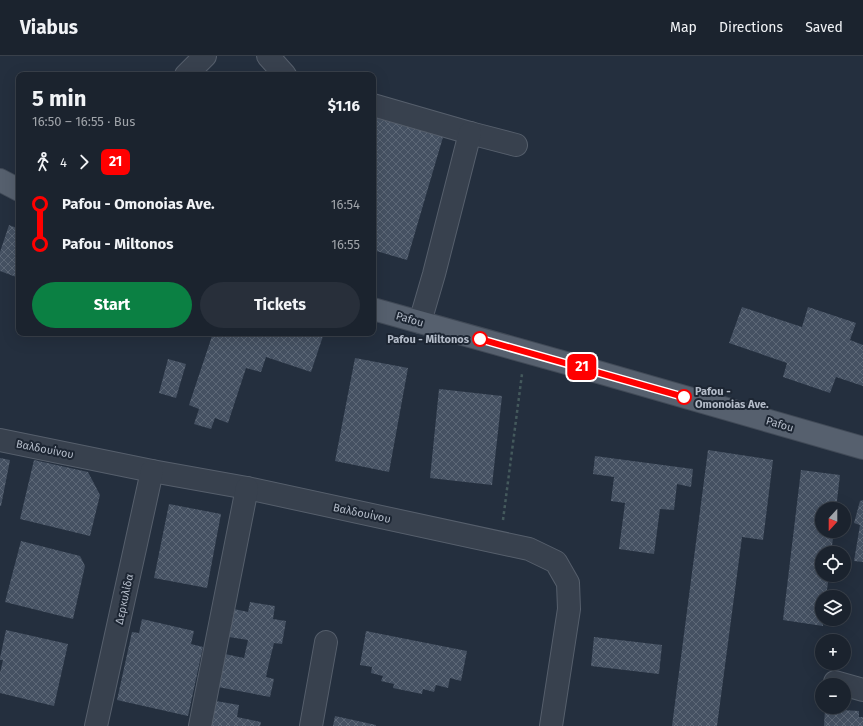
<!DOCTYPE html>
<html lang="en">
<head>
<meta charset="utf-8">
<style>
  :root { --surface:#1b232e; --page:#282f3a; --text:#f1f3f6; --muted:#a0a4aa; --line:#39404a; --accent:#0b8043 }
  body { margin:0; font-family:"Fira Sans",sans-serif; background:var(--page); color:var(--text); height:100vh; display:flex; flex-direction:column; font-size:15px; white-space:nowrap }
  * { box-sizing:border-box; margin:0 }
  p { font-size:13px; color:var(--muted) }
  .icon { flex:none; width:22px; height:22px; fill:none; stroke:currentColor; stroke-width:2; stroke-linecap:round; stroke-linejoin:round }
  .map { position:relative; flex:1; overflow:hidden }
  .side { position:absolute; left:16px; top:16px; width:360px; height:264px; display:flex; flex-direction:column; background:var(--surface); border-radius:8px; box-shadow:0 4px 16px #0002,0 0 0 1px var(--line) }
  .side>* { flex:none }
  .badge { padding:0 8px; border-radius:6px; font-size:14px; line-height:26px }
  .needle { width:26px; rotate:201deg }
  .tools { position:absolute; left:815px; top:446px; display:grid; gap:8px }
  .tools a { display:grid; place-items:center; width:36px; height:36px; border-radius:50%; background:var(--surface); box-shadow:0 4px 16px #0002,0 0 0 1px var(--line); font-size:20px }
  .map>.badge { position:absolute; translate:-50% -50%; box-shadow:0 0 0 2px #fff }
  .legs { display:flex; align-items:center; gap:6px; height:44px; padding:0 16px; font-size:13px }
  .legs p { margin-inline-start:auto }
  .head { display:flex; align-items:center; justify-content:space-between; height:68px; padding:0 16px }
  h1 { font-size:22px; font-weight:700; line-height:30px }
  .primary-button { display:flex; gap:8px; margin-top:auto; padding:8px 16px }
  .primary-button a { flex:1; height:46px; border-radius:24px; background:var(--accent); color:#fff; font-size:16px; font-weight:700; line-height:46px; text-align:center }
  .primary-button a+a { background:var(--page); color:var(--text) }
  ul { padding:0 16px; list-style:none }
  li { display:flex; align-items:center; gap:14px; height:40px; font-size:15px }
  li i { display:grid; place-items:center; width:6px; height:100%; margin:0 5px; background:currentColor }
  li i::after { content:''; width:10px; height:10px; margin:-5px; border:3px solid; border-radius:50%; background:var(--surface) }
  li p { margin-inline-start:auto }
  li:first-child i { background:linear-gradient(#0000 50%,currentColor 0) }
  li:last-child i { background:linear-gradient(currentColor 50%,#0000 0) }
  header { display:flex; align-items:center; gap:24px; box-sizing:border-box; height:56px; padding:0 20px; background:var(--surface); border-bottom:1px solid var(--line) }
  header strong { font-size:19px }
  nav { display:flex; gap:22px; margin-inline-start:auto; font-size:14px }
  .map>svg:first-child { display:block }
  .building { fill:url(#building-cross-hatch) }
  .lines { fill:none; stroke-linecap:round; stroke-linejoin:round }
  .minor-casing { stroke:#565f6c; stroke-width:24 }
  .major-casing { stroke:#414a57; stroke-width:24 }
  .path { stroke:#44595c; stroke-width:2.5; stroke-dasharray:3 3; stroke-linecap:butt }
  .minor { stroke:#38414e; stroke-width:22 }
  .major { stroke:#56606e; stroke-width:22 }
  .line-1-casing { stroke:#fff; stroke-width:9 }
  .line-1 { stroke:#f00; stroke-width:6 }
  .stop-1-dot { fill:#fff; stroke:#f00; stroke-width:2 }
  .labels { text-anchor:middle; stroke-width:4; stroke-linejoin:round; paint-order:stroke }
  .street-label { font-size:11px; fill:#b4bcc9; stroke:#1d2633 }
  .stop-label { font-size:11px; font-weight:bold; fill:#b4bcc9; stroke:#1d2633; text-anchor:end }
</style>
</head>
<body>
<header>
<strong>Viabus</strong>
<nav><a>Map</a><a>Directions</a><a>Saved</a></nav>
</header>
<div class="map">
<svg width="863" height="670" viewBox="0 0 863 670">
  <defs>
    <pattern id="building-cross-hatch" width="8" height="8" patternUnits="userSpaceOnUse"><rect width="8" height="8" fill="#455162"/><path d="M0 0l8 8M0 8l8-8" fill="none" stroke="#5d6877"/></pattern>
  </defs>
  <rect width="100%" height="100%" fill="#242f3e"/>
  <g class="building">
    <polygon points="373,61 443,81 407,204 373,194"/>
    <polygon points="9,169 19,173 19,222 0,215 0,196"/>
    <polygon points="742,251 802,271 808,251 856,267 850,284 863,289 863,330 836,321 830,337 783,321 787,307 729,287"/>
    <polygon points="213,277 324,277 311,316 266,301 261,316 246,312 228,367 215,362 211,373 194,368 199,353 189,349"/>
    <polygon points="355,302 408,312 389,416 335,405"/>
    <polygon points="168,303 186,308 176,342 159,337"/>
    <polygon points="439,333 502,340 492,429 430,422"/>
    <polygon points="708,394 773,404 763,484 742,481 717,670 672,670"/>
    <polygon points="595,400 693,413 691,431 677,428 674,454 660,453 654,498 619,493 625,447 611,445 614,421 593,418"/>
    <polygon points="0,402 10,404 1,450 0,450"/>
    <polygon points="34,404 88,416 100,439 90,480 20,463"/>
    <polygon points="801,414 840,419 836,453 822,453 822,475 834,475 831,497 822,497 822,519 829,519 826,541 822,541 823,570 783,564"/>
    <polygon points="863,444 863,506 854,505 860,469 854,467 860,445"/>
    <polygon points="169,448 221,458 207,532 154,522"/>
    <polygon points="21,485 80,500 85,510 73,563 5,546"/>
    <polygon points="250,546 275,550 273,563 286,565 282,588 274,587 269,607 266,621 274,623 270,641 218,631 225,598 244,602 248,584 229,581 234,553 248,556"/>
    <polygon points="142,563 194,575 191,588 203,591 188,660 117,644 132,576 139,577"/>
    <polygon points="6,574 68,588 54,650 0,637 0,617 3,604 0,604 0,602"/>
    <polygon points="366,575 467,595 461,625 450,622 448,632 436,629 434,636 423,633 422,638 393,632 394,628 381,625 383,620 371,617 372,611 360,609"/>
    <polygon points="594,581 662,589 659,618 591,610"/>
    <polygon points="210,644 239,649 237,661 261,666 260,670 206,670"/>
    <polygon points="825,653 859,655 859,661 863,661 863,670 824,670"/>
    <polygon points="335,660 376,669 376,670 333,670"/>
  </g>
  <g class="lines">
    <g class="minor-casing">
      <g id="minor">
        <polyline points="268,0 285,19"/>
        <polyline points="186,19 205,0"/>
        <polyline points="373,49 470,77 516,89"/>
        <polyline points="420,266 434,218 470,77"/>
        <polyline points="0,384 152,415 247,432 529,493 556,506 568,527 569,553 551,670"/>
        <polyline points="835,626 863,634"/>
        <polyline points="96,670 152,415"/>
        <polyline points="200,670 247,432"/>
        <polyline points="311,670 326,586"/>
      </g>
    </g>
    <g class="major-casing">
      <g id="major">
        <polyline points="0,124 19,134"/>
        <polyline points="373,253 584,312 863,392"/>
      </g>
    </g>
    <polyline class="path" points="503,464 522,318"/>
    <use href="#minor" class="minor"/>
    <use href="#major" class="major"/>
  </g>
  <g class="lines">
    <g class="line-1-casing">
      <polyline id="line-1" points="480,283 684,341"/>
    </g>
    <use href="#line-1" class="line-1"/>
  </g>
  <g class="stop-1-dot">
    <circle cx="480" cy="283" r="7"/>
    <circle cx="684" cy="341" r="7"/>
  </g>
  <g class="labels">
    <g class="street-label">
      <text transform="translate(410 263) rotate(16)" y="4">Pafou</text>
      <text transform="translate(780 368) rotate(16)" y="4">Pafou</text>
      <text transform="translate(45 393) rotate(11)" y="4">Βαλδουίνου</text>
      <text transform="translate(362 457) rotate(12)" y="4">Βαλδουίνου</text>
      <text transform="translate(124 543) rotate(-78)" y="4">Δερκυλίδα</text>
    </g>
    <g class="stop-label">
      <text x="469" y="287">Pafou - Miltonos</text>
      <text x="695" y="339" text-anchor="start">Pafou -<tspan x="695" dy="13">Omonoias Ave.</tspan></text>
    </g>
  </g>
</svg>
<div class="tools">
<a><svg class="needle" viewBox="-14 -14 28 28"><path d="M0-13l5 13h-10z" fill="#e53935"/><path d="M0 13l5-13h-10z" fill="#a0a4aa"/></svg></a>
<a><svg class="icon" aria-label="locate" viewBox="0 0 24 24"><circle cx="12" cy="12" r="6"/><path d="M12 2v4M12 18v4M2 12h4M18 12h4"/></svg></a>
<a><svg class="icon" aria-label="layers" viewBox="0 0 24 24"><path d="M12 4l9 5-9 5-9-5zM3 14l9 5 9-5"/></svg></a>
<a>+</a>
<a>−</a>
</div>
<b class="badge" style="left:582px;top:311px;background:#f00;color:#fff">21</b>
<section class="side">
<div class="head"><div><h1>5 min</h1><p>16:50 – 16:55 · Bus</p></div><b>$1.16</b></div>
<div class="legs"><svg class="icon" aria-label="walk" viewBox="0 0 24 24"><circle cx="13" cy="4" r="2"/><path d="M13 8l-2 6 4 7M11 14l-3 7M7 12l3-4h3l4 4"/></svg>4<svg class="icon" aria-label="forward" viewBox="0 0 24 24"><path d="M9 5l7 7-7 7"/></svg><b class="badge" style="background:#f00;color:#fff">21</b></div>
<ul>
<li><i style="color:#f00"></i><b>Pafou - Omonoias Ave.</b><p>16:54</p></li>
<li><i style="color:#f00"></i><b>Pafou - Miltonos</b><p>16:55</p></li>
</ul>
<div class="primary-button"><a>Start</a><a>Tickets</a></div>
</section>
</div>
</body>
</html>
